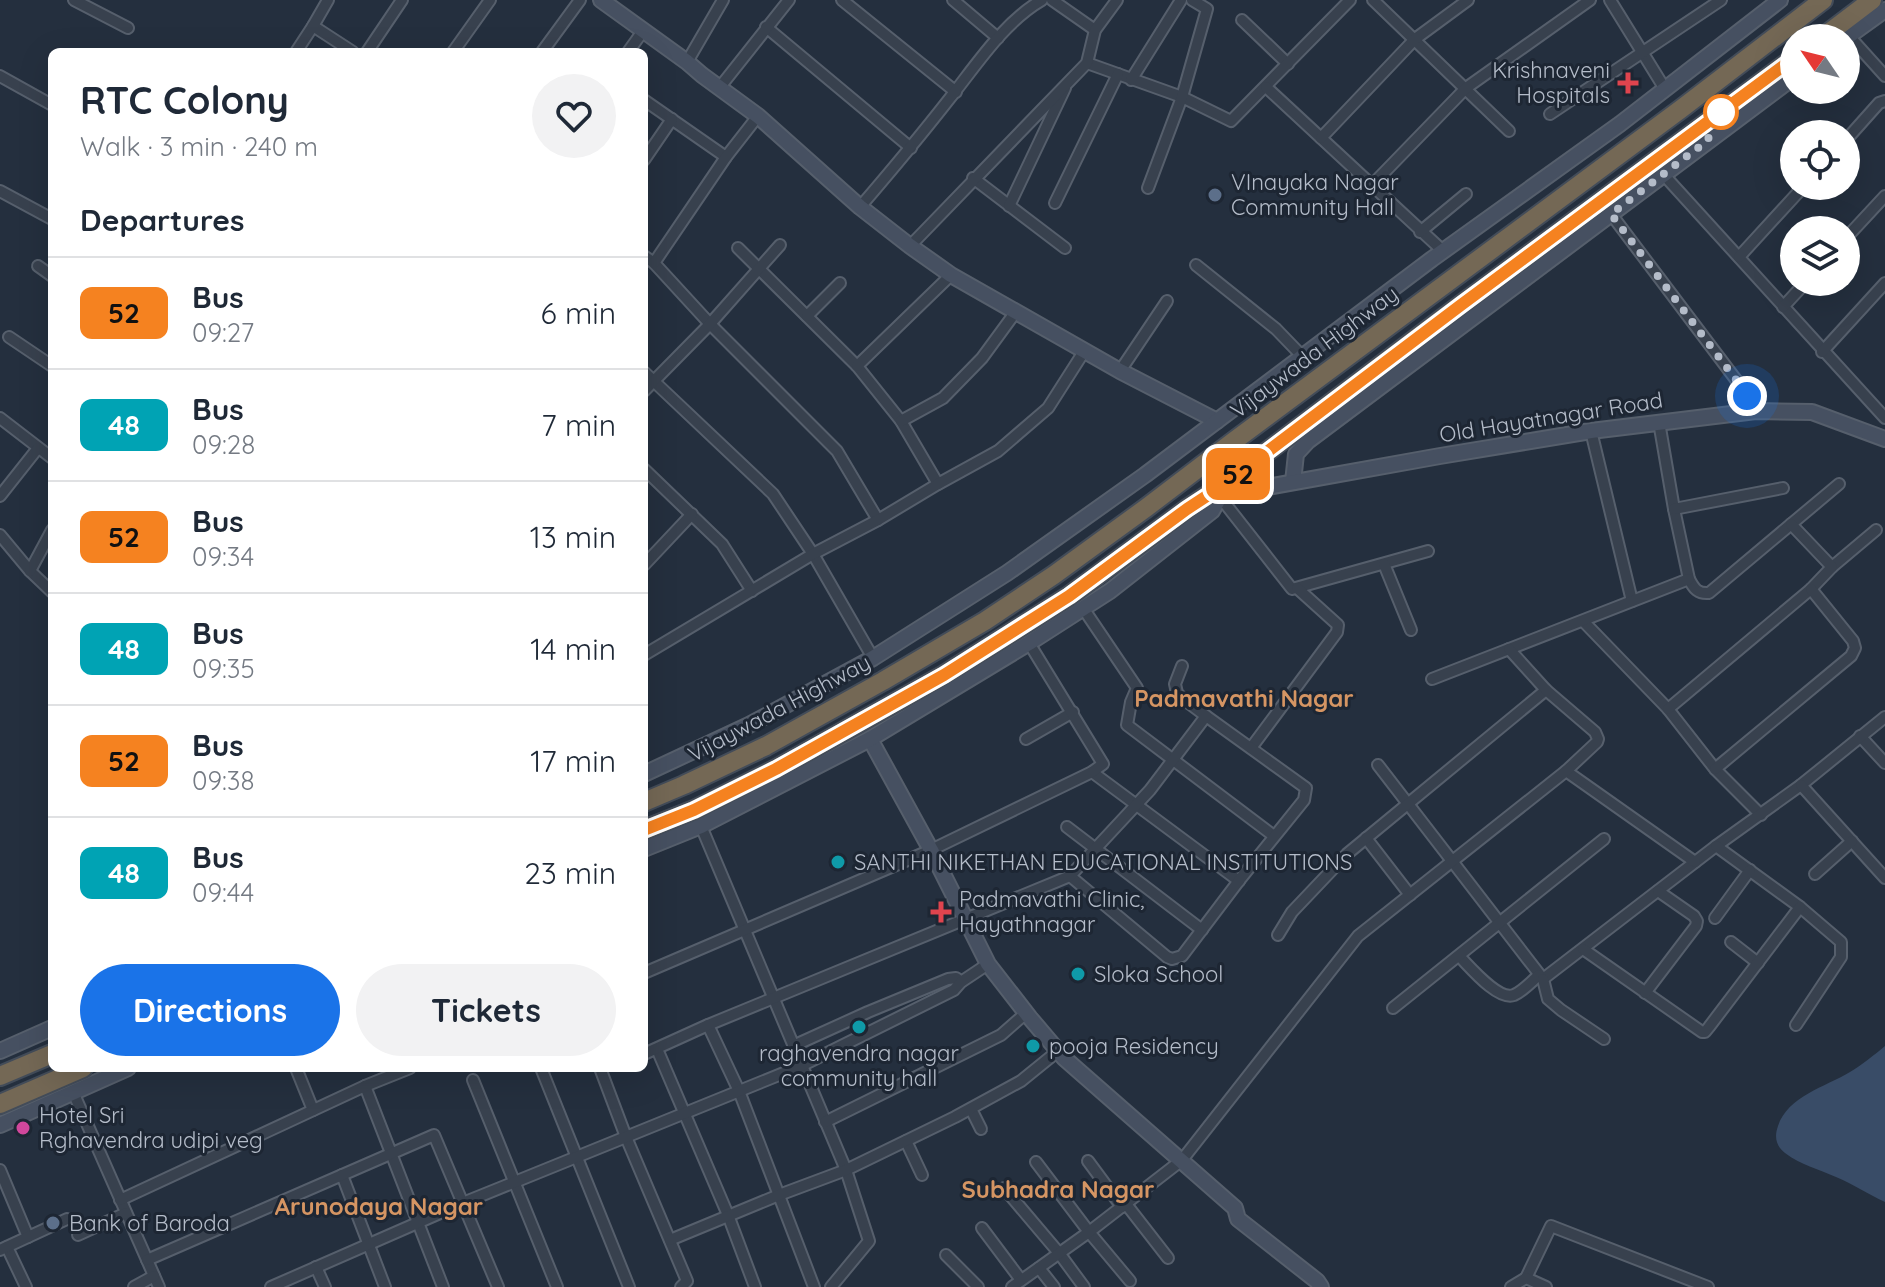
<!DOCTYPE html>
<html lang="en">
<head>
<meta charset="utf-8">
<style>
  :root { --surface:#fff; --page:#f2f2f3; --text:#1f2937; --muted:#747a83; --line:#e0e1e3; --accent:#1a73e8 }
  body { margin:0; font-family:Quicksand,sans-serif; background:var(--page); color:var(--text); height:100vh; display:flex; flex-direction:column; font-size:30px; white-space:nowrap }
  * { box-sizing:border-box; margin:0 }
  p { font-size:26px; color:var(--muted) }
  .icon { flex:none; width:44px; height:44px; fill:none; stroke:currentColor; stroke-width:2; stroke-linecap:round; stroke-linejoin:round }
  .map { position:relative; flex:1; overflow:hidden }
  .sheet { position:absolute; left:48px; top:48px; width:600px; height:1024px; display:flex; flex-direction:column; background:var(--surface); border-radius:12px; box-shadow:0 8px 32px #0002 }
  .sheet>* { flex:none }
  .badge { padding:0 16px; border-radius:12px; font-size:28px; line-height:52px }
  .needle { width:52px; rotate:305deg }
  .controls { position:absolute; left:1780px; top:24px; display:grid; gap:16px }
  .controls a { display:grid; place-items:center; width:80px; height:80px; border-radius:50%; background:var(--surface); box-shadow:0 8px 32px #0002; font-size:40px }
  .you { position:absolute; width:40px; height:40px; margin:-20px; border:6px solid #fff; border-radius:50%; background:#1a73e8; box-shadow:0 0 0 12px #1a73e833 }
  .map>.badge { position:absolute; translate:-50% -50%; box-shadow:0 0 0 4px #fff }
  h2 { padding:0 32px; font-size:30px; line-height:72px }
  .round { display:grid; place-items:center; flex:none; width:84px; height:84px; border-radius:42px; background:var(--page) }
  .head { display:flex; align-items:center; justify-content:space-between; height:136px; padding:0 32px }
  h1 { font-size:38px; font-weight:700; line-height:60px }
  .action { display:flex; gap:16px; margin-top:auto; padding:16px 32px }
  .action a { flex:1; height:92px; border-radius:48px; background:var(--accent); color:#fff; font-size:32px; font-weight:700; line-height:92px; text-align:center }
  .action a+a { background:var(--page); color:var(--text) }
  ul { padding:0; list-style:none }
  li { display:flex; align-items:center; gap:24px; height:112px; padding:0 32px; border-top:2px solid var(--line) }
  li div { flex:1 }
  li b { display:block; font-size:30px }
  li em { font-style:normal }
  li .badge { min-width:88px; font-weight:700; text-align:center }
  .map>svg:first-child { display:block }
  .water { fill:#394c67 }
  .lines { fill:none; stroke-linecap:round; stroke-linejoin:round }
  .street-casing { stroke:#565f6c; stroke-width:14 }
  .secondary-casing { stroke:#565f6c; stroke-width:18 }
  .highway-casing { stroke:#434c59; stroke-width:22 }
  .street { stroke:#38414e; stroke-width:10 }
  .secondary { stroke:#465061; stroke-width:14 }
  .highway { stroke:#746855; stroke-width:18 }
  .line-casing { stroke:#fff; stroke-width:18 }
  .line { stroke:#f58220; stroke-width:12 }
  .walk { stroke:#b4bcc9; stroke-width:8; stroke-dasharray:0 14.4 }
  .health-dot { fill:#e0444e; stroke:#1d2633; stroke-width:3 }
  .stop-dot { fill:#fff; stroke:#f58220; stroke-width:4 }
  .service-dot { fill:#5c6f8a; stroke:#1d2633; stroke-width:3 }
  .culture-dot { fill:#0f9aa8; stroke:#1d2633; stroke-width:3 }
  .hotel-dot { fill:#d1479c; stroke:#1d2633; stroke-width:3 }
  .labels { text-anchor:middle; stroke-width:6; stroke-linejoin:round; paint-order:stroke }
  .poi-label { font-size:22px; fill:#b4bcc9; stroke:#1d2633; text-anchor:start }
  .street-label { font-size:22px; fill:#b4bcc9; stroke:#1d2633 }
  .neighbourhood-label { font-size:24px; font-weight:bold; fill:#d59563; stroke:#1d2633 }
</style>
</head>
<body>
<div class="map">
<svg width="1885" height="1287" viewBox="0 0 1885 1287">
  <rect width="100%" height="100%" fill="#242f3e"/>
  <path class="water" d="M1885,1046V1202C1868,1194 1853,1184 1836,1177C1818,1169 1801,1165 1785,1153C1776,1146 1774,1137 1778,1126C1788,1096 1825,1087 1850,1072C1862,1065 1874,1055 1885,1046Z"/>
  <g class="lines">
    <g class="street-casing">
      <g id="street">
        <polyline points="74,0 128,28"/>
        <polyline points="842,0 956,92"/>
        <polyline points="953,0 998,38"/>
        <polyline points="1052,0 1095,30"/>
        <polyline points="1373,0 1509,131"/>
        <polyline points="1610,0 1665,89"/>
        <polyline points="1242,20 1288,64"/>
        <polyline points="313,26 353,52"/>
        <polyline points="766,27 911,148"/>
        <polyline points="1849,36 1885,76"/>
        <polyline points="296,52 313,26 328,0"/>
        <polyline points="367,52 402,0"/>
        <polyline points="453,52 490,0"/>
        <polyline points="542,52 580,0"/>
        <polyline points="628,52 643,31"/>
        <polyline points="687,62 723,0"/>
        <polyline points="1087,63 1182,97 1231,121 1350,0"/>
        <polyline points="0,76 52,105"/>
        <polyline points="1131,80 1181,0"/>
        <polyline points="720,87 789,0"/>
        <polyline points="1266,87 1443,251"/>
        <polyline points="644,100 726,157"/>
        <polyline points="1550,114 1721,0"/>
        <polyline points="1321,138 1415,39 1468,0"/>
        <polyline points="1846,140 1879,103 1885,101"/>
        <polyline points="644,160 672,119"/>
        <polyline points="1663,174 1885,418"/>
        <polyline points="973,178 1065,248"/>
        <polyline points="1372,185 1466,88 1590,0"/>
        <polyline points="1148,188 1182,97 1207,9 1192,0"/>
        <polyline points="0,191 52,219"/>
        <polyline points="1055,203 1118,74"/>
        <polyline points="1009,206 1065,88"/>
        <path d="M860,207C891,171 921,135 950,98C977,64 1004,22 1042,0"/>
        <polyline points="1611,214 1737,381 1756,411"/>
        <polyline points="1420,232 1466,194"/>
        <polyline points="1846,238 1885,196"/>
        <polyline points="910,246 1087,63 1095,30 1117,0"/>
        <polyline points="738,248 857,366 901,421 938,484"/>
        <polyline points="644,256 654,263 710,324 837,451 878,520"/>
        <polyline points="1739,257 1804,186"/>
        <polyline points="654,263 726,157 758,116"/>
        <polyline points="1196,265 1276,329 1303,357"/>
        <polyline points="38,266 52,276"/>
        <polyline points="1783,307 1806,282"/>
        <polyline points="807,316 840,283"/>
        <polyline points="9,337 52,366"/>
        <polyline points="1822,352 1885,283"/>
        <polyline points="857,366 951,275"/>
        <polyline points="1120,371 1167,301"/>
        <polyline points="644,372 773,494 813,554 873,658"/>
        <polyline points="644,391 710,324 780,245"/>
        <polyline points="0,418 52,458"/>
        <polyline points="901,421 943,398 982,358 1015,313"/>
        <path d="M1659,422L1674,509L1689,579C1694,589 1698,594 1709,593L1839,484"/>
        <polyline points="1591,431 1632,601"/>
        <polyline points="644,469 722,544 752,591"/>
        <polyline points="0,496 38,448"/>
        <polyline points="1220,497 1292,589 1428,551"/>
        <polyline points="1674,509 1783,488"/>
        <polyline points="0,535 30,571 52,592"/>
        <polyline points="1384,564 1411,630"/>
        <polyline points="644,565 692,514"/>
        <polyline points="1832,567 1876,530"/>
        <polyline points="30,571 52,530"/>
        <polyline points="1083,608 1137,688 1131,702 1127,725 1274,836"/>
        <polyline points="1584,622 1668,709 1715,769 1761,815"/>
        <polyline points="644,655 813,554 878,520 938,484 998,451 1048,408 1085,350"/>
        <polyline points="1432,679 1689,579"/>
        <polyline points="1668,709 1811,589 1832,567 1791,524"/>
        <polyline points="1860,736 1885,763"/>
        <polyline points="1026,739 1073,712"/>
        <polyline points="1251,748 1337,632 1338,625 1297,588"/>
        <polyline points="1378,765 1543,979 1716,846 1801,785 1885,717"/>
        <polyline points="1715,769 1851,656 1855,648 1853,641 1811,589"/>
        <polyline points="1566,771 1695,862"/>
        <polyline points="1092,772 1239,881"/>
        <polyline points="1801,785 1885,878"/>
        <polyline points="701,826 846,1170 869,1241 831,1287"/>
        <polyline points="1067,827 1202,930"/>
        <polyline points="1366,838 1410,895"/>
        <polyline points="1716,846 1800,907 1841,942 1841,957 1796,1025"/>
        <polyline points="1815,874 1852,841"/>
        <polyline points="1070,876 1167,957 1172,959 1182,956 1241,878 1304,800 1306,788 1206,716"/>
        <polyline points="1715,918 1750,870"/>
        <polyline points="1278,935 1292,912 1347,854 1546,690"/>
        <polyline points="1731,942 1758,963"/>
        <polyline points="1583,949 1702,1032 1705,1032 1709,1027 1800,907"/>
        <path d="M1459,956C1470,967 1498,1001 1514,995C1523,991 1531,982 1539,975"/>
        <polyline points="644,973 931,850 1092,772 1103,764 1029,643"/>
        <polyline points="1543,979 1548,999 1561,1010 1604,1039"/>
        <polyline points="1645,993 1696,926 1697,921 1694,916 1658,891"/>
        <polyline points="1393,1008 1604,839"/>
        <polyline points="708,1025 739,1091 814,1287"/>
        <polyline points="793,1046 868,1012 948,979 956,978 961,982"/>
        <polyline points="657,1049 728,1215 755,1287"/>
        <polyline points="644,1054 708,1025 1070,876 1150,790 1206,716 1182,698 1177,693 1175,684 1182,666"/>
        <polyline points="296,1068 313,1110"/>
        <polyline points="541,1068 629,1287"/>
        <polyline points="600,1068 626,1137 687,1281 681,1287"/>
        <polyline points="473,1080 557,1287"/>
        <polyline points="365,1086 443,1287"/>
        <polyline points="73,1092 159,1287"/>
        <polyline points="971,1109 981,1129"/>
        <polyline points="825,1122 1001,1035 1026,1013"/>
        <polyline points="906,1141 922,1175"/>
        <polyline points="1088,1161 1122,1207"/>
        <polyline points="1036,1162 1089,1232 1130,1281"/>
        <polyline points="0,1170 28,1237"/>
        <polyline points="342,1175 385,1287"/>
        <polyline points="1004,1188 1059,1253 1084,1287"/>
        <polyline points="120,1200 365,1086 410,1068"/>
        <polyline points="1126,1204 1168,1258"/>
        <polyline points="982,1228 1021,1280"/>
        <polyline points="78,1235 126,1213"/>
        <polyline points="670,1240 779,1195 846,1170 955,1117 1021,1081 1058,1051"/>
        <polyline points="7,1247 26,1287"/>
        <polyline points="0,1250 67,1219"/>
        <polyline points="946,1255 978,1287"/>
        <polyline points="147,1260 434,1135 498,1287"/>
        <polyline points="316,1267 325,1287"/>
        <polyline points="1039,1268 1054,1287"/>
        <polyline points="1526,1278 1551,1226 1708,1287"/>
        <polyline points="134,1287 154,1276"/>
        <polyline points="271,1287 463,1203 801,1066 954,990 961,982 988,964"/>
        <polyline points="1012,1287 1089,1232 1182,1160 1358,936 1566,771 1597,742 1598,739 1595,732 1546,690 1509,649"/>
        <polyline points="1511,1287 1526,1278 1546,1287"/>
      </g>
    </g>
    <g class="secondary-casing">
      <g id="secondary">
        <polyline points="601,0 687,62 702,75 758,116 860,207 910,246 951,275 1120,371 1217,421"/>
        <polyline points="1846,38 1885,10"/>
        <polyline points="1293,482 1296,454 1308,441 1794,77"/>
        <polyline points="870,739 931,850 988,964 1030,1018 1064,1058 1235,1208 1238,1219 1317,1281 1321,1287"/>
        <polyline points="644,774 749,725 873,658 1007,573 1145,475 1432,259 1620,124 1780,0"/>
        <polyline points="644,849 701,826 870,739 1029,643 1110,591 1212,511 1220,497 1222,486 1245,491 1440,456 1591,431 1756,411 1812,412 1885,439"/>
        <polyline points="0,1051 52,1028"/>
        <polyline points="0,1125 128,1068"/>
      </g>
    </g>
    <g class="highway-casing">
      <g id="highway">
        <polyline points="1822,38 1872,0"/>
        <polyline points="644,802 684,785 766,746 883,681 985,621 1054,575 1146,508 1234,441 1681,109 1823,0"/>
        <polyline points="644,830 694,810 776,769 944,675 1069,596 1187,509 1222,486 1442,319 1794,58"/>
        <polyline points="0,1076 52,1054"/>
        <polyline points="0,1104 83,1068"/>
      </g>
    </g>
    <use href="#street" class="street"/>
    <use href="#secondary" class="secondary"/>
    <use href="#highway" class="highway"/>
  </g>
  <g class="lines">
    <g class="line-casing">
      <polyline id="line" points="644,830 694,810 776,769 944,675 1069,596 1187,509 1222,486 1461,305 1794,58"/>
    </g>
    <use href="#line" class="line"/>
    <polyline class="walk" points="1721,112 1707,141 1611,214 1737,381 1747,396"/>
  </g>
  <g class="health-dot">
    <path d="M1624 71h8v8h8v8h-8v8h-8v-8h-8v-8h8z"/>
    <path d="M937 900h8v8h8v8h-8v8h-8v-8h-8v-8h8z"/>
  </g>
  <circle class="stop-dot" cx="1721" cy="112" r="16"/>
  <g class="service-dot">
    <circle cx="1215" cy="195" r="8"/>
    <circle cx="53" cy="1223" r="8"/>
  </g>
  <g class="culture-dot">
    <circle cx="838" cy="862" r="8"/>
    <circle cx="1078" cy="974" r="8"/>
    <circle cx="859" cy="1027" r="8"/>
    <circle cx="1033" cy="1046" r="8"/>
  </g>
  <circle class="hotel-dot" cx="23" cy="1128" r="8"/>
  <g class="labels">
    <g class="poi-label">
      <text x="1610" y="78" text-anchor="end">Krishnaveni<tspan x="1610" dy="25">Hospitals</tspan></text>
      <text x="1231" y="190">VInayaka Nagar<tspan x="1231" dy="25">Community Hall</tspan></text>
      <text x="854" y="870">SANTHI NIKETHAN EDUCATIONAL INSTITUTIONS</text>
      <text x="959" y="907">Padmavathi Clinic,<tspan x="959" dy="25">Hayathnagar</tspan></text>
      <text x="1094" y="982">Sloka School</text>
      <text x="1049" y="1054">pooja Residency</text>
      <text x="859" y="1061" text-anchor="middle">raghavendra nagar<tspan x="859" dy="25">community hall</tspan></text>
      <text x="39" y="1123">Hotel Sri<tspan x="39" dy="25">Rghavendra udipi veg</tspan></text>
      <text x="69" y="1231">Bank of Baroda</text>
    </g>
    <g class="street-label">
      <text transform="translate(1314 352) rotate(-37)" y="8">Vijaywada Highway</text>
      <text transform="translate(1551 417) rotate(-9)" y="8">Old Hayatnagar Road</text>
      <text transform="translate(779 708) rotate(-28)" y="8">Vijaywada Highway</text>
    </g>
    <g class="neighbourhood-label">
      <text x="1244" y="707">Padmavathi Nagar</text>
      <text x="1058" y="1198">Subhadra Nagar</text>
      <text x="379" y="1215">Arunodaya Nagar</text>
    </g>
  </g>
</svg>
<div class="controls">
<a><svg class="needle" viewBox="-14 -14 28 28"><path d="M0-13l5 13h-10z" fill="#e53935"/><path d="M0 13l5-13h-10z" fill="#747a83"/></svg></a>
<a><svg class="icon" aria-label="locate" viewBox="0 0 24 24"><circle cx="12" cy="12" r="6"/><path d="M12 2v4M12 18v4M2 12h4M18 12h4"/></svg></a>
<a><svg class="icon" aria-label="layers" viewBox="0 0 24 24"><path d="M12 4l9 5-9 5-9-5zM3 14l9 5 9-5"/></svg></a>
</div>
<div class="you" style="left:1747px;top:396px"></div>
<b class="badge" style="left:1238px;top:474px;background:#f58220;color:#111">52</b>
<section class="sheet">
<div class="head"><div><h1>RTC Colony</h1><p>Walk · 3 min · 240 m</p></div><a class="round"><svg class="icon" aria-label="heart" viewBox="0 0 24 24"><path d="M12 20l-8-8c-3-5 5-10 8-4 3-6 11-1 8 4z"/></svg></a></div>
<h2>Departures</h2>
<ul>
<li><span class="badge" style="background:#f58220;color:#111">52</span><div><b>Bus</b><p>09:27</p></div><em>6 min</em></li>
<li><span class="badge" style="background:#00a3b4;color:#fff">48</span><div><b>Bus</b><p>09:28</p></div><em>7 min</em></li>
<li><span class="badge" style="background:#f58220;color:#111">52</span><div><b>Bus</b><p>09:34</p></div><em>13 min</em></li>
<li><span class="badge" style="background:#00a3b4;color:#fff">48</span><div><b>Bus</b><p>09:35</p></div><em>14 min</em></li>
<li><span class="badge" style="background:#f58220;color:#111">52</span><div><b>Bus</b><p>09:38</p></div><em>17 min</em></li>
<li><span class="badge" style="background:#00a3b4;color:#fff">48</span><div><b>Bus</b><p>09:44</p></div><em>23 min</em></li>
</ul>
<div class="action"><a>Directions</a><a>Tickets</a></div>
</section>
</div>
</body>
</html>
